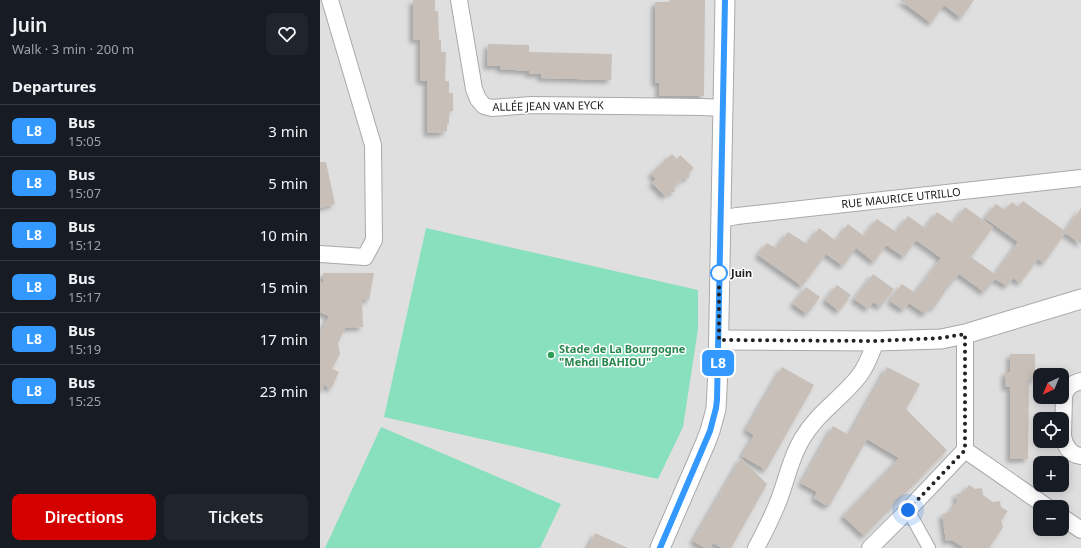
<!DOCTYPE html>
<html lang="en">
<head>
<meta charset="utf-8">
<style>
  :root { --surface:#171b24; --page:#20242c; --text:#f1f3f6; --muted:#9ea1a6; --line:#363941; --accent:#d40000 }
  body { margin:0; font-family:"Noto Sans",sans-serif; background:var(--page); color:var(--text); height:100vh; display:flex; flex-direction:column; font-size:15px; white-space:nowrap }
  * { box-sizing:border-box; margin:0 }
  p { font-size:13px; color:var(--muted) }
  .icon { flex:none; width:22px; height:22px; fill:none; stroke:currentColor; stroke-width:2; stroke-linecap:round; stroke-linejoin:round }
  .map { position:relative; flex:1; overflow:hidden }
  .side { display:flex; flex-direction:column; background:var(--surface); width:320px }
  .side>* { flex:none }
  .badge { padding:0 8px; border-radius:6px; font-size:14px; line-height:26px }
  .needle { width:26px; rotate:224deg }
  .tools { position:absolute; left:713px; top:368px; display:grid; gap:8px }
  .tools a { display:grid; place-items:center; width:36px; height:36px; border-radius:8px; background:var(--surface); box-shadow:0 2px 10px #0003; font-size:20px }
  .you { position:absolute; width:20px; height:20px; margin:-10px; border:3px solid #fff; border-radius:50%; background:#1a73e8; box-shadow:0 0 0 6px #1a73e833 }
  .map>.badge { position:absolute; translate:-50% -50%; box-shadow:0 0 0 2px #fff }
  h2 { padding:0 12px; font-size:15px; line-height:36px }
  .round { display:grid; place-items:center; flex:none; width:42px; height:42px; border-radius:8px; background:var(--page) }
  .overview { display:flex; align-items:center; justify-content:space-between; height:68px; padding:0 12px }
  h1 { font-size:19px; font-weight:600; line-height:30px }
  .button { display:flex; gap:8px; margin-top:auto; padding:8px 12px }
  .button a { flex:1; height:46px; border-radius:8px; background:var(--accent); color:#fff; font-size:16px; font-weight:600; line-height:46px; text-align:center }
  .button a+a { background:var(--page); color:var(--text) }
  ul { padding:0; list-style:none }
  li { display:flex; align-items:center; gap:12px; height:52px; padding:0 12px; border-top:1px solid var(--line) }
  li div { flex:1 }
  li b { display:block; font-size:15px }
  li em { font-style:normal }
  li .badge { min-width:44px; font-weight:700; text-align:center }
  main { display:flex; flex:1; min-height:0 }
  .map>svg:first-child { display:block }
  .residential { fill:#e0dfdf; fill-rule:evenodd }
  .pitch { fill:#88e0be }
  .building { fill:#c7bfb8; filter:url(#shadow) }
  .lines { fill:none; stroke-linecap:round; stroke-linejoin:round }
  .pedestrian-casing { stroke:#a9a9a9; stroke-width:14 }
  .minor-casing { stroke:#a9a9a9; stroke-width:18 }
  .tertiary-casing { stroke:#a9a9a9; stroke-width:21 }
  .pedestrian { stroke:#fff; stroke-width:12 }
  .minor { stroke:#fff; stroke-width:16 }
  .tertiary { stroke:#fff; stroke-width:19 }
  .line-casing { stroke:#fff; stroke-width:9 }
  .line { stroke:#39f; stroke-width:6 }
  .walk { stroke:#222; stroke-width:4; stroke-dasharray:0 7.2 }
  .stop-dot { fill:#fff; stroke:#39f; stroke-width:2 }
  .leisure-dot { fill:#2e9e5b; stroke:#fff; stroke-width:1.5 }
  .labels { text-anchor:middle; stroke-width:3; stroke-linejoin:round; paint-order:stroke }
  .street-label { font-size:11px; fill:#222; stroke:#fff }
  .stop-label { font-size:11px; font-weight:bold; fill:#222; stroke:#fff; text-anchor:start }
  .leisure-label { font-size:11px; font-weight:bold; fill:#27864d; stroke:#fff; text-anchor:start }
</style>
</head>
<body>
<main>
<section class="side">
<div class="overview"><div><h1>Juin</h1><p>Walk · 3 min · 200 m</p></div><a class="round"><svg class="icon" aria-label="heart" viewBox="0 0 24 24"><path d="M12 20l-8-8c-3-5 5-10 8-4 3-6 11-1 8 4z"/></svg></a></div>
<h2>Departures</h2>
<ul>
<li><span class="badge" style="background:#39f;color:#fff">L8</span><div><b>Bus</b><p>15:05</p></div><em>3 min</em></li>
<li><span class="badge" style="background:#39f;color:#fff">L8</span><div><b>Bus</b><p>15:07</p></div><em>5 min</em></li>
<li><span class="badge" style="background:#39f;color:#fff">L8</span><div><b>Bus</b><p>15:12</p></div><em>10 min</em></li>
<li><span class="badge" style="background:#39f;color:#fff">L8</span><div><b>Bus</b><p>15:17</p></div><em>15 min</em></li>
<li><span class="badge" style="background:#39f;color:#fff">L8</span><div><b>Bus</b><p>15:19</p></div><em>17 min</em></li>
<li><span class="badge" style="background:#39f;color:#fff">L8</span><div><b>Bus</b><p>15:25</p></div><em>23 min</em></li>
</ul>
<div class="button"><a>Directions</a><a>Tickets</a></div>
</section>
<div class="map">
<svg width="761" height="548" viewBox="0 0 761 548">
  <defs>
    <filter id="shadow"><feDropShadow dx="-3.5" dy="3.5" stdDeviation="2" flood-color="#0004"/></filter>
  </defs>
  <rect width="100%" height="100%" fill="#f2efe9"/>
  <path class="residential" d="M0,0H761V548H0ZM720,375H742V397H720ZM720,419H742V441H720ZM720,463H742V485H720ZM720,507H742V529H720Z"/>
  <g class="pitch">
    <polygon points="106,228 378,290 378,329 363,427 338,479 64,417"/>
    <polygon points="61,427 241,504 220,548 5,548"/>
  </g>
  <g class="building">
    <polygon points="93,0 115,0 115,11 118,11 119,40 121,40 121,52 126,52 125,81 129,81 129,93 133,93 133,111 129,111 129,123 127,123 127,131 124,131 123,133 107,133 107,81 100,81 100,39 93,40"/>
    <polygon points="350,0 385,0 384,96 339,96 339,83 335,83 335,2 350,2"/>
    <polygon points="580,0 654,0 641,18 624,5 611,23"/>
    <polygon points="168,44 209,45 209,52 292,54 291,80 221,78 221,74 209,74 209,71 180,69 180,66 167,66"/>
    <polygon points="352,154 357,159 360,155 374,168 369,173 369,178 364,178 354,187 355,192 350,192 345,196 332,183 336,179 331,174"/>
    <polygon points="0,162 6,162 15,204 0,208"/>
    <polygon points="703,201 745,231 761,208 761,244 745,233 724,263 718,259 700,283 693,278 687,286 675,279 664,292 639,274 631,284 630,284 614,308 611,306 605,314 589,303 583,310 570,301 582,284 595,293 621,258 596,240 584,257 566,245 554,262 536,248 523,266 506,254 482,286 438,255 447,243 456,248 468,232 487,244 499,228 516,241 528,224 544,236 557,219 576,232 588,216 605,228 617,212 633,223 645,207 673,227 651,257 675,274 698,242 665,218 676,204 685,210 692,202 698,207"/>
    <polygon points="3,273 54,273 49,300 42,300 43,327 25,328 18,343 20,354 12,369 19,372 11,389 4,385 0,394 0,334 9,316 0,312 0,282 3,282"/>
    <polygon points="553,274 574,289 560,307 553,302 548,309 534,299"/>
    <polygon points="517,285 531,295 519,311 505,300"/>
    <polygon points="486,287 500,297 487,314 473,304"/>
    <polygon points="690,354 715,354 715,380 709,380 708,459 690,459 690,387 685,387 685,372 690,372"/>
    <polygon points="462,367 494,385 446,470 422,456 434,435 426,430"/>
    <polygon points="567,367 600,384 586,409 627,450 544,536 523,516 579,458 547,439 510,505 505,505 494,498 497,492 481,483 513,426 529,435"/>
    <polygon points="421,458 447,484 411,548 402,548 393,543 390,548 385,548 373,541"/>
    <polygon points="649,485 655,489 662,488 663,495 673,502 680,501 681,507 688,511 681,520 683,527 669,548 644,548 632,540 626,541 622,514 629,513 637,502 636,494 643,493"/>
    <polygon points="275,533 308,548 268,548"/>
  </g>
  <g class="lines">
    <g class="pedestrian-casing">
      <polyline id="pedestrian" points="588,510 609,548"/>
    </g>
    <g class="minor-casing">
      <g id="minor">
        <polyline points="139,0 154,89 158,99 164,106 172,108 211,105 382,107 403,108"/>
        <polyline points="400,219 417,216 761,178"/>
        <polyline points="0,254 45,257 54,240 53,145 10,0"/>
        <polyline points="645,334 645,450 727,507"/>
        <path d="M761,381C751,384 746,387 744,397L743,436C745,446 750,455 761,456"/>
        <polyline points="742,517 761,530"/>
        <path d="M436,548C443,535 450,521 456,507C466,485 469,460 482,439C497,413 521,399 539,376C547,366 551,353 556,341"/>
        <polyline points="550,548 588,510 645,450"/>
      </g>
    </g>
    <g class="tertiary-casing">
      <g id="tertiary">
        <polyline points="399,340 556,341 621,339 645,334 761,299"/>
        <polyline points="340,548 385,444 390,431 396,409 398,370 405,0"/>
      </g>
    </g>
    <use href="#pedestrian" class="pedestrian"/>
    <use href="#minor" class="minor"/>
    <use href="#tertiary" class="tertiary"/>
  </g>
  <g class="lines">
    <g class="line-casing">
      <polyline id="line" points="340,548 390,431 396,408 397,400 405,0"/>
    </g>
    <use href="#line" class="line"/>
    <polyline class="walk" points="399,273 399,340 556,341 621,338 645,334 645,450 588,510"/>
  </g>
  <circle class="stop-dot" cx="399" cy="273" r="8"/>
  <circle class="leisure-dot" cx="231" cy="355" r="4"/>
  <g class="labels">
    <g class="street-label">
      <text transform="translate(228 106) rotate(-1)" y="4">ALLÉE JEAN VAN EYCK</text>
      <text transform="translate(581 198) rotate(-6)" y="4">RUE MAURICE UTRILLO</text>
    </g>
    <g class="stop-label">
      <text x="411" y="277">Juin</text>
    </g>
    <g class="leisure-label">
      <text x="239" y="353">Stade de La Bourgogne<tspan x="239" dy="13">"Mehdi BAHIOU"</tspan></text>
    </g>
  </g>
</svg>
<div class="tools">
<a><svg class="needle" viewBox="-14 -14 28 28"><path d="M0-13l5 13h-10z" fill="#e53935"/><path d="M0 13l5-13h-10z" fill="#9ea1a6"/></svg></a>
<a><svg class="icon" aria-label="locate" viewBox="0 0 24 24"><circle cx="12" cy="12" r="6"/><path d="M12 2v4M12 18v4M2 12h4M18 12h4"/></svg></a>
<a>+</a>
<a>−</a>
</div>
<div class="you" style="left:588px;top:510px"></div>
<b class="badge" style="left:398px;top:363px;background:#39f;color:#fff">L8</b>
</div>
</main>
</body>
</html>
